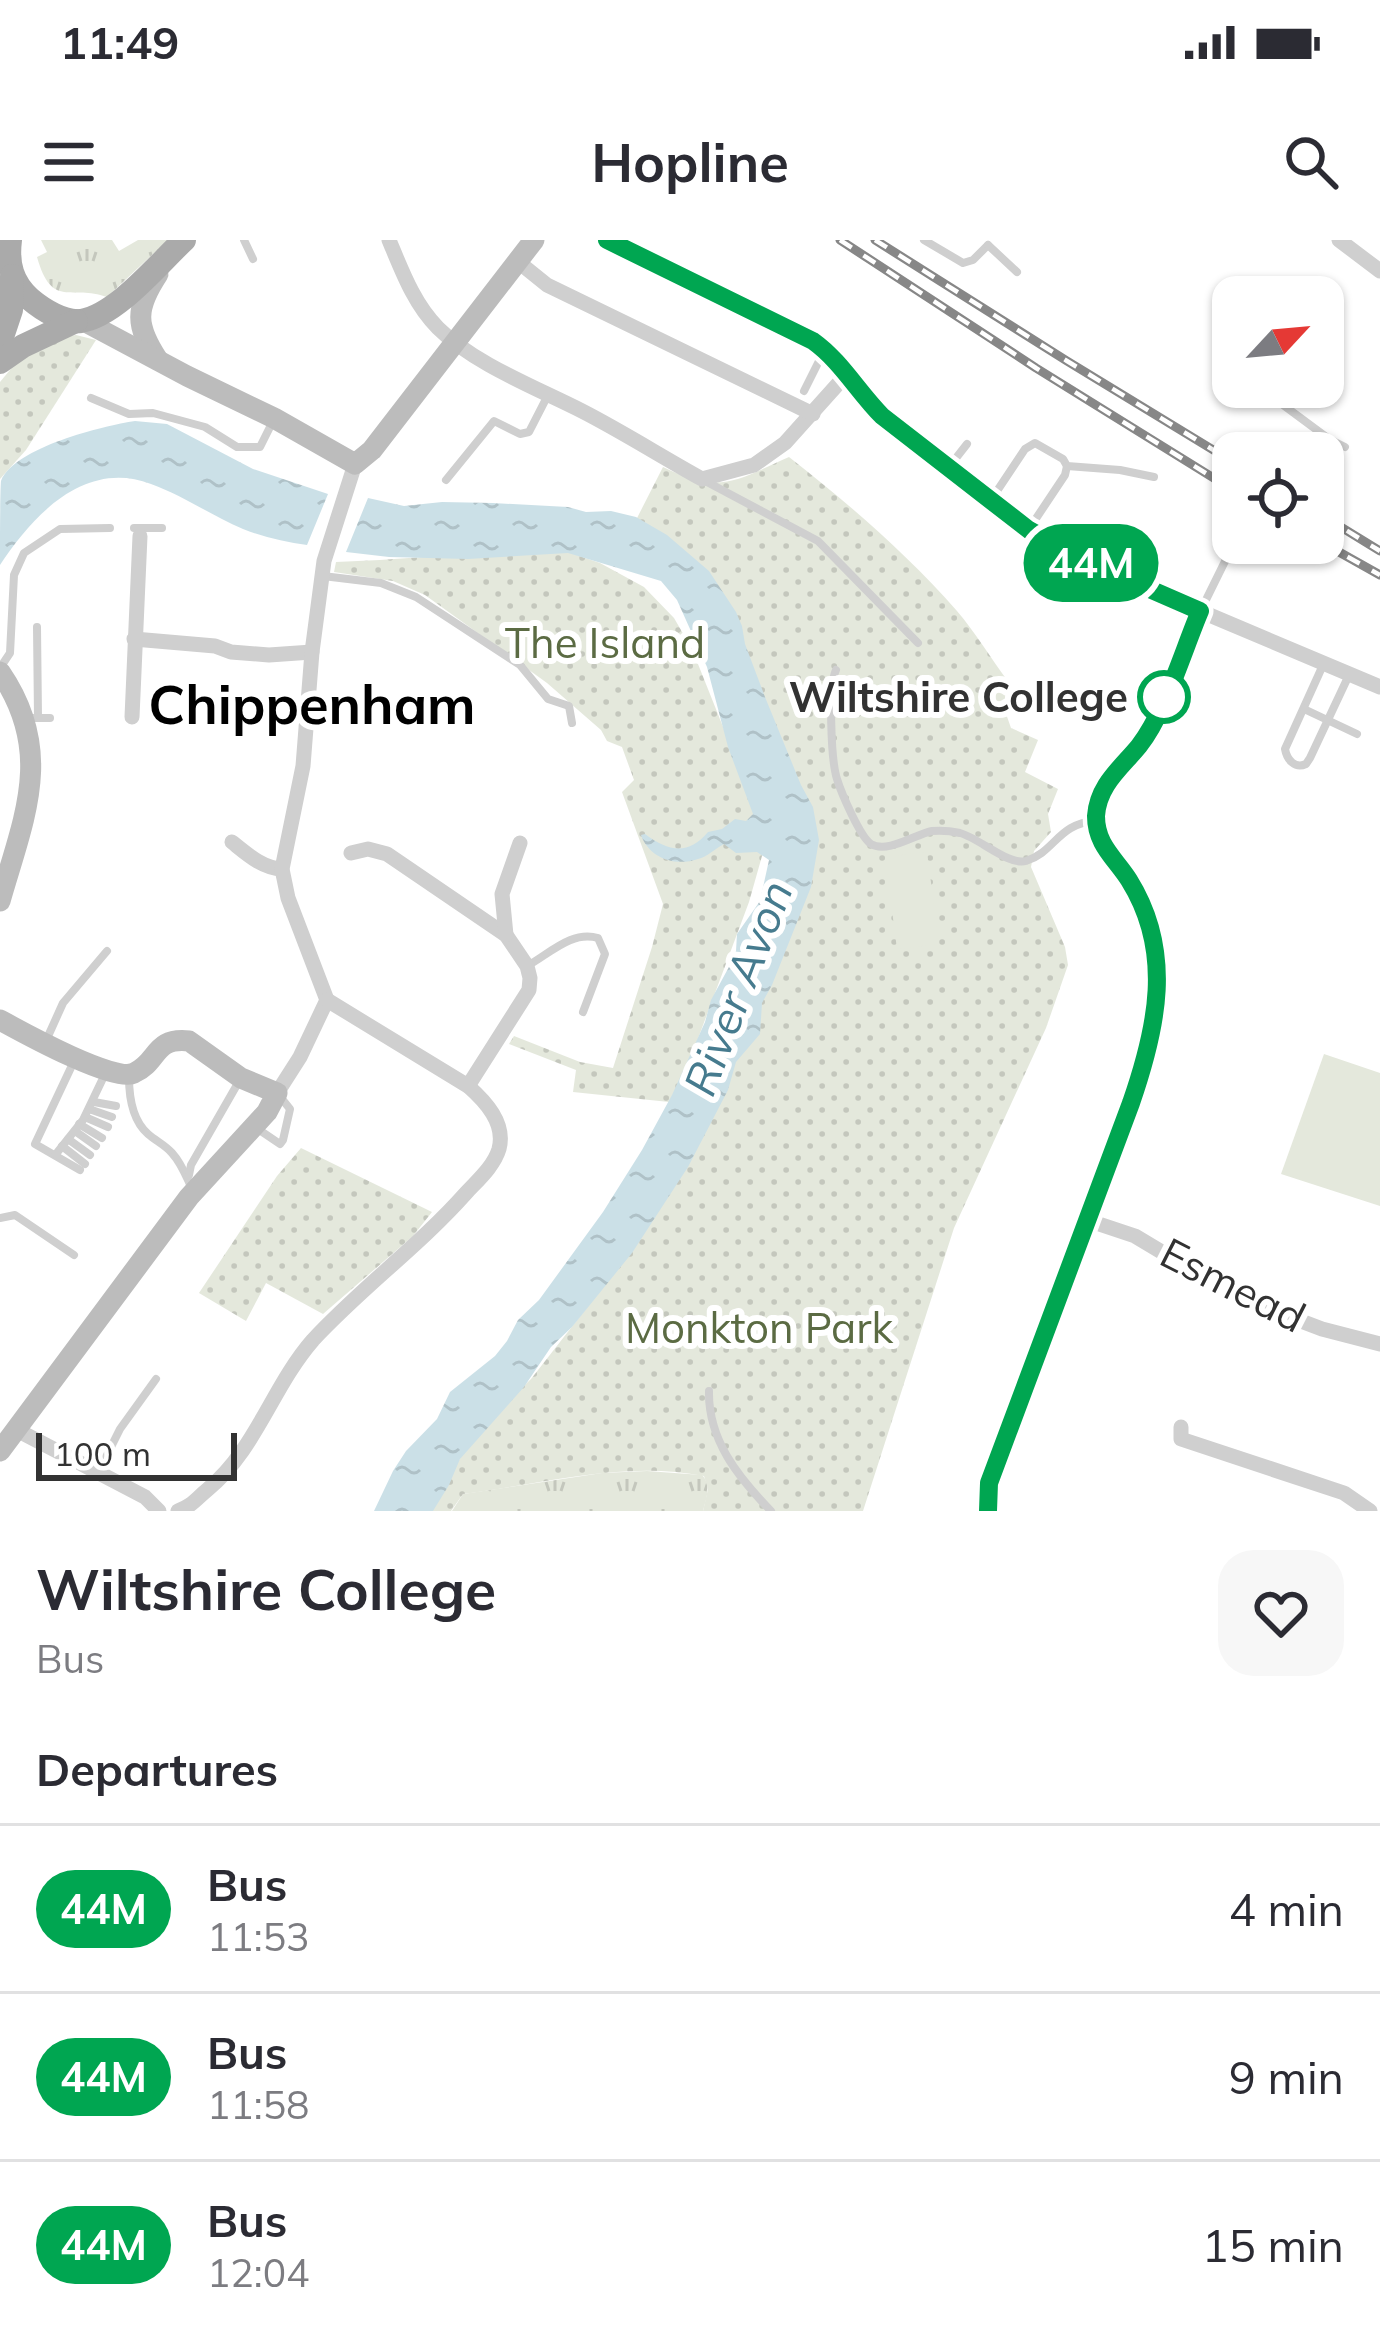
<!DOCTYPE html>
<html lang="en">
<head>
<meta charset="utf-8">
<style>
  :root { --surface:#fff; --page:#f7f7f7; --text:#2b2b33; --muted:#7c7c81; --line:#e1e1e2 }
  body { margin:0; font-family:Mulish,sans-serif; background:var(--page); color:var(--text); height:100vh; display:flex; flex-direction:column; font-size:45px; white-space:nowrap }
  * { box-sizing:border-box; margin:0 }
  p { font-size:39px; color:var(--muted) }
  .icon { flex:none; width:66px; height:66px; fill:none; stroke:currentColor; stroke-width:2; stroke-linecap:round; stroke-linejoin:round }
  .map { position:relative; height:1271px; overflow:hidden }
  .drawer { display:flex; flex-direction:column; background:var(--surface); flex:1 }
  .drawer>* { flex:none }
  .badge { padding:0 24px; border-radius:39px; font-size:42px; line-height:78px }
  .needle { width:78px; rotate:64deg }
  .controls { position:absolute; left:1212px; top:36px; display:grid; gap:24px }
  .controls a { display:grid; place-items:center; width:132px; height:132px; border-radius:24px; background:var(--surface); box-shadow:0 3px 9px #0004; font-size:60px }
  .scale { position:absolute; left:36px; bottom:30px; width:201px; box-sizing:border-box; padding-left:12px; border:6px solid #323232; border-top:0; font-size:33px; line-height:42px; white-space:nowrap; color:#323232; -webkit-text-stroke:9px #fff; paint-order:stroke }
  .map>.badge { position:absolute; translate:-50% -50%; box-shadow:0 0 0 6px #fff }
  h2 { padding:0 36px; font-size:45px; line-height:108px }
  .round { display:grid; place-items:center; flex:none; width:126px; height:126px; border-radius:36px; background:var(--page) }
  .overview { display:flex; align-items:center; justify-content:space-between; height:204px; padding:0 36px }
  h1 { font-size:57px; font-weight:700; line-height:90px }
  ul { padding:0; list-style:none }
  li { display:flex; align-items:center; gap:36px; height:168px; padding:0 36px; border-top:3px solid var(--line) }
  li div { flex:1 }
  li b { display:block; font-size:45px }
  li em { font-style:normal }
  li .badge { min-width:132px; font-weight:700; text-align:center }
  .status { display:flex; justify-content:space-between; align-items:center; height:84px; padding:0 60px; background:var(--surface); direction:ltr }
  .status svg { height:33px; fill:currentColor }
  header { display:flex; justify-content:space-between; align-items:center; height:156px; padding:0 36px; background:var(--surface); font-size:54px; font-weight:700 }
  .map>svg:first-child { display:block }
  .grass { fill:url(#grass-tufts) }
  .park { fill:url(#park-dots) }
  .pitch { fill:#e4e8dc }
  .water { fill:url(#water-ripples) }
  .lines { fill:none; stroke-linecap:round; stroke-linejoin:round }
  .lane { stroke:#cfcfcf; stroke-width:8 }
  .street { stroke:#cfcfcf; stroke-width:15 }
  .secondary { stroke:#bcbcbc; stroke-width:21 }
  .primary { stroke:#aaa; stroke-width:24 }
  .rail-casing { stroke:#878787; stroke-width:9 }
  .rail { stroke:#fff; stroke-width:4.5; stroke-dasharray:14; stroke-linecap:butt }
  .line-casing { stroke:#fff; stroke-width:27 }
  .line { stroke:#00a651; stroke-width:18 }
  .stop-dot { fill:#fff; stroke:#00a651; stroke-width:6 }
  .labels { text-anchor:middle; stroke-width:12; stroke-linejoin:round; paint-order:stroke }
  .park-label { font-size:42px; fill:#5b6b43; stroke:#fff }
  .stop-label { font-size:42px; font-weight:bold; fill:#323232; stroke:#fff; text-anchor:end }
  .street-label { font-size:42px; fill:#323232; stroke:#fff }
  .water-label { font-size:45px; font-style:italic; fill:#467b8e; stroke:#fff }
  .district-label { font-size:54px; font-weight:bold; fill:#000; stroke:#fff }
</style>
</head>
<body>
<div class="status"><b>11:49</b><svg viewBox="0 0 49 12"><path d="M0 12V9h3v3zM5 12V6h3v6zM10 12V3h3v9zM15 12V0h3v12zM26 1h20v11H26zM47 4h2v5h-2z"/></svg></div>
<header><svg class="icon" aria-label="menu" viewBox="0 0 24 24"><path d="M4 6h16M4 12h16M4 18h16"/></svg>Hopline<svg class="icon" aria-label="search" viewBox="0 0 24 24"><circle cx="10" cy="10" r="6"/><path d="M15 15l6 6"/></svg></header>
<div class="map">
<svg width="1380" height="1271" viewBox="0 0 1380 1271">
  <defs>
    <pattern id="grass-tufts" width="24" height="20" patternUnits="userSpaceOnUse" patternTransform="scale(3)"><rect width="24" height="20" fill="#e4e8dc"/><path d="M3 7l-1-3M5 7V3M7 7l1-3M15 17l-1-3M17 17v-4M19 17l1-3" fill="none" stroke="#c4c7bd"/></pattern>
    <pattern id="park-dots" width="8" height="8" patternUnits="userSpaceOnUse" patternTransform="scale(3)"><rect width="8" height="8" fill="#e4e8dc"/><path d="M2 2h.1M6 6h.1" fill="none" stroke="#c4c7bd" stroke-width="1.8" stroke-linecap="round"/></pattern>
    <pattern id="water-ripples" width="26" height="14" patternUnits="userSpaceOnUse" patternTransform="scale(3)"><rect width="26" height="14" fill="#cbe0e7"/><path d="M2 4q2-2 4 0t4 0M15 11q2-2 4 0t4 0" fill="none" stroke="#afc1c7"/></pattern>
  </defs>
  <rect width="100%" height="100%" fill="#fff"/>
  <g class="grass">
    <path d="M41,0H112L119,11L138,0H168L107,57C71,44 52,70 37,17L47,12Z"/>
    <path d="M647,1231L702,1235C712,1245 706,1259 703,1271H452L463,1254L602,1233Z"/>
  </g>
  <g class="park">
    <polygon points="76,95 96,100 26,210 0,239 0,142 19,119 60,97"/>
    <path d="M789,217C849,264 906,313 957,371C975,392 990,417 1007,440L1004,468L1011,488L1038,500L1025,532L1058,549L1048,574L1051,592L1034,611L1031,627L1065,707L1068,725L1046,788L954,988L863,1271H703L708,1249L704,1236C625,1220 542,1244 463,1254L451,1271H430L474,1194L531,1139L585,1070L715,865L817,601L635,282L663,227C720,255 735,241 789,217Z"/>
    <path d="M553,307L600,323L644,347L674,378L692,409L761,582L762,616L749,662L687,828L669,862L573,852L576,830L509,804L514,796L580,822L613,828L652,707L663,664L622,552L634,540L622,507L607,501L601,490L547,443L425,355L393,341L334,332L336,322C409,320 480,311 553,307Z"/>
    <polygon points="301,908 432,972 413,996 323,1074 266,1043 246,1081 199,1053 277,936"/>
  </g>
  <g class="pitch">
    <polygon points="927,612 939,704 897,709 885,617"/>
    <polygon points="1324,814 1380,833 1380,966 1281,934"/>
  </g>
  <g class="water">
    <path d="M135,181L167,184L253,229L328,254L307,305C286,302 263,297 243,289C212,276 184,256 151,244C85,219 33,275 0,325C0,308 0,253 1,241C15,207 103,186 135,181Z"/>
    <path d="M368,258L404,266L442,262L493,263L568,267L586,272L611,271L636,277L667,295L709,331L736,372L742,386L745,404L765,457L801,545L813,567L819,600L811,647L772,745L762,763L760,794L736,822L728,850L688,927L632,1013L572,1087L551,1107L524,1147L460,1219L449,1245L433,1271H374L393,1231L406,1211L437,1179L450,1152L495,1116L507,1101L518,1080L539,1060L603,972L642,910L672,855L705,782L711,760L730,725L736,711L737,694L760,661L769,620L757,612L736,613L724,604C716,608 707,617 698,619C675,627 649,618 641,595L645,594C668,611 688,616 708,592L722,589L735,579L746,581L753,574L728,507L707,427L677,360L661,341L568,313L468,319L389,317L346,312Z"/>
  </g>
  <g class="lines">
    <g class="lane">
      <polyline points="244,0 253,19"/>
      <polyline points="924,0 963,23 973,20 988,5"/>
      <polyline points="988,5 1017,32"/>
      <polyline points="1221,119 1233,128"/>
      <polyline points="1259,147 1329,199 1345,207"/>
      <polyline points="804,151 824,111"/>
      <polyline points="91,158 129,174 153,173 205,187 237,207 260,207 273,181"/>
      <polyline points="949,227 967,204"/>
      <polyline points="446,240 494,181 520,194 529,192 548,155"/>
      <polyline points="707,242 818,301 918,403"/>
      <polyline points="991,260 1025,209 1035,203 1063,219 1067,226 1120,230 1154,237"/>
      <polyline points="1031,286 1065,235 1067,226"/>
      <polyline points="134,288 162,288"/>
      <polyline points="323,336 381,343 416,357 520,425 548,459 569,466 572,483"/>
      <polyline points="1075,353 1092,325"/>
      <polyline points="1201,370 1234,303"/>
      <polyline points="37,387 38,477"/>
      <path d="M1323,425L1285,509C1287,520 1295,529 1306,524L1310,518L1349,435"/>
      <polyline points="0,428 10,413 14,335 24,313 60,289 110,288"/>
      <path d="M836,430C828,446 831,520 837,539C841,552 860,597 871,604C887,614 916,594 932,591C942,590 951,591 960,593C979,598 1009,626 1026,621C1055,612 1058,583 1096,581"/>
      <polyline points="1304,469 1357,494"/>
      <polyline points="33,478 50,478"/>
      <path d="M527,726C549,714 572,690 598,698L605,714L583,772"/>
      <polyline points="45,803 63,763 107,711"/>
      <polyline points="75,819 35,904 80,930"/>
      <path d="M129,837C129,856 132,880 148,894C156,901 165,905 172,913C182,924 186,936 192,949"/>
      <polyline points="94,862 116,866"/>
      <polyline points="89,869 112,877"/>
      <polyline points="85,877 108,887"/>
      <polyline points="79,884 102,898"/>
      <polyline points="255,887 280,904 283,900 290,869 278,854"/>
      <polyline points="75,891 96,906"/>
      <polyline points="68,899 90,915"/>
      <polyline points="62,906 85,924"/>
      <polyline points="56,914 83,880 105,834"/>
      <polyline points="189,935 191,925 238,843"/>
      <polyline points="0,978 15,975 74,1015"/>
      <path d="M709,1151C708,1200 738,1237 771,1271"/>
      <polyline points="99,1231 120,1189 156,1139"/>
    </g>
    <g class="street">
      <path d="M389,0C402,31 414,64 438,88C474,124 537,148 582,171C623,192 662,217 702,239L754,225L785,203L846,135"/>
      <polyline points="1339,0 1380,31"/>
      <polyline points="516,20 547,45 813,174"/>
      <polyline points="134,399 215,406 231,412 269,415 312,412"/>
      <polyline points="132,477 140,296"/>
      <path d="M232,602C247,614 262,628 282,629"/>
      <polyline points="351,613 368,609 387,614 506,695 527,726 530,738 529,750 468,846"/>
      <polyline points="506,695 502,654 520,603"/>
      <polyline points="277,853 300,817 327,760 288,658 282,629 303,526 312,412 324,321 355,224"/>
      <polyline points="1087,980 1135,996 1205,1038 1259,1065 1322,1089 1380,1104"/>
      <polyline points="1181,1187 1181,1199 1344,1253 1370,1271"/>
      <polyline points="15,1189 145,1257 159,1271"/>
      <path d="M178,1271C193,1265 195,1260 207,1250C256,1210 272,1147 313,1100C361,1048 419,1006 466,953C478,940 494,926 499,909C506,883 485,861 468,846L327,760"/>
      <path d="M988,1271L989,1243L1140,839C1162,771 1170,699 1127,637C1112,615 1095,602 1097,573C1099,543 1123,526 1140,505C1164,474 1185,409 1200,371L1380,447"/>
    </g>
    <g class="secondary">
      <path d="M607,0L813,101C840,122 858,152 882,176L1029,290L1092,324L1200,371"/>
      <path d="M158,34C135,69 135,85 158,120"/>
      <polyline points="82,80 187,136 274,178 355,224 372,210 534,0"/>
      <path d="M0,432C55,512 24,577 0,661"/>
      <path d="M0,780C22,792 114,843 134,833C159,822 153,797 189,801L241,838L277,853L267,872L189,957L0,1211"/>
    </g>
    <g class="primary">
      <path d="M10,0C7,24 12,43 30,59C43,70 64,83 81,81C117,75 158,24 184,0"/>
      <polyline points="0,103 11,70 12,36"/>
      <polyline points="0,122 23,106 76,81"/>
    </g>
    <g class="rail-casing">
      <g id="rail">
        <polyline points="840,0 1036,128 1233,250"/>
        <polyline points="875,0 1067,121 1233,222"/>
        <polyline points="1323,276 1380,311"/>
        <polyline points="1323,303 1380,335"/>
      </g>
    </g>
    <use href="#rail" class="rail"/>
  </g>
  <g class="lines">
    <g class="line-casing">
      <path id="line" d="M607,0L813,101C841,121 858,152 882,176L1029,290L1092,324L1200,371C1183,411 1165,473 1139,506C1121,528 1098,545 1096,576C1096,605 1115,618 1129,640C1174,712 1157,788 1131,863L989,1243L988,1271"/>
    </g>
    <use href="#line" class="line"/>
  </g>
  <circle class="stop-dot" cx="1164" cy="457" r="24"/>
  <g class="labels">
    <g class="park-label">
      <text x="605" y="418">The Island</text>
      <text x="759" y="1103">Monkton Park</text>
    </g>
    <g class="stop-label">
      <text x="1128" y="472">Wiltshire College</text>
    </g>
    <g class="street-label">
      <text transform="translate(1233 1045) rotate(27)" y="15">Esmead</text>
    </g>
    <g class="water-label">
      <text transform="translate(738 748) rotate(-69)" y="16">River Avon</text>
    </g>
    <g class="district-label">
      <text x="312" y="484">Chippenham</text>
    </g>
  </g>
</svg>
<div class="controls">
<a><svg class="needle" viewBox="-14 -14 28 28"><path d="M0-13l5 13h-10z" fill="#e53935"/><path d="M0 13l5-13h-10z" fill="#7c7c81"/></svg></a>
<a><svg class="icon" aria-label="locate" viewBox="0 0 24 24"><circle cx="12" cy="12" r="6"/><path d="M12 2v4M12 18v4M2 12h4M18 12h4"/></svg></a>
</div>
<div class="scale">100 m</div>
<b class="badge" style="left:1091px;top:323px;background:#00a651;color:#fff">44M</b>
</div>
<section class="drawer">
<div class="overview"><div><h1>Wiltshire College</h1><p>Bus</p></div><a class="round"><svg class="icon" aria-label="heart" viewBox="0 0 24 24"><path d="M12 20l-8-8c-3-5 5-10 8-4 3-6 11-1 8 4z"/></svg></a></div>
<h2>Departures</h2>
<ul>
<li><span class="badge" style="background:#00a651;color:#fff">44M</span><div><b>Bus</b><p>11:53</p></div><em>4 min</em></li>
<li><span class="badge" style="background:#00a651;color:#fff">44M</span><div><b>Bus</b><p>11:58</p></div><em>9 min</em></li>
<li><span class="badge" style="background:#00a651;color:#fff">44M</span><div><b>Bus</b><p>12:04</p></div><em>15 min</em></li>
</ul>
</section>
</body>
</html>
